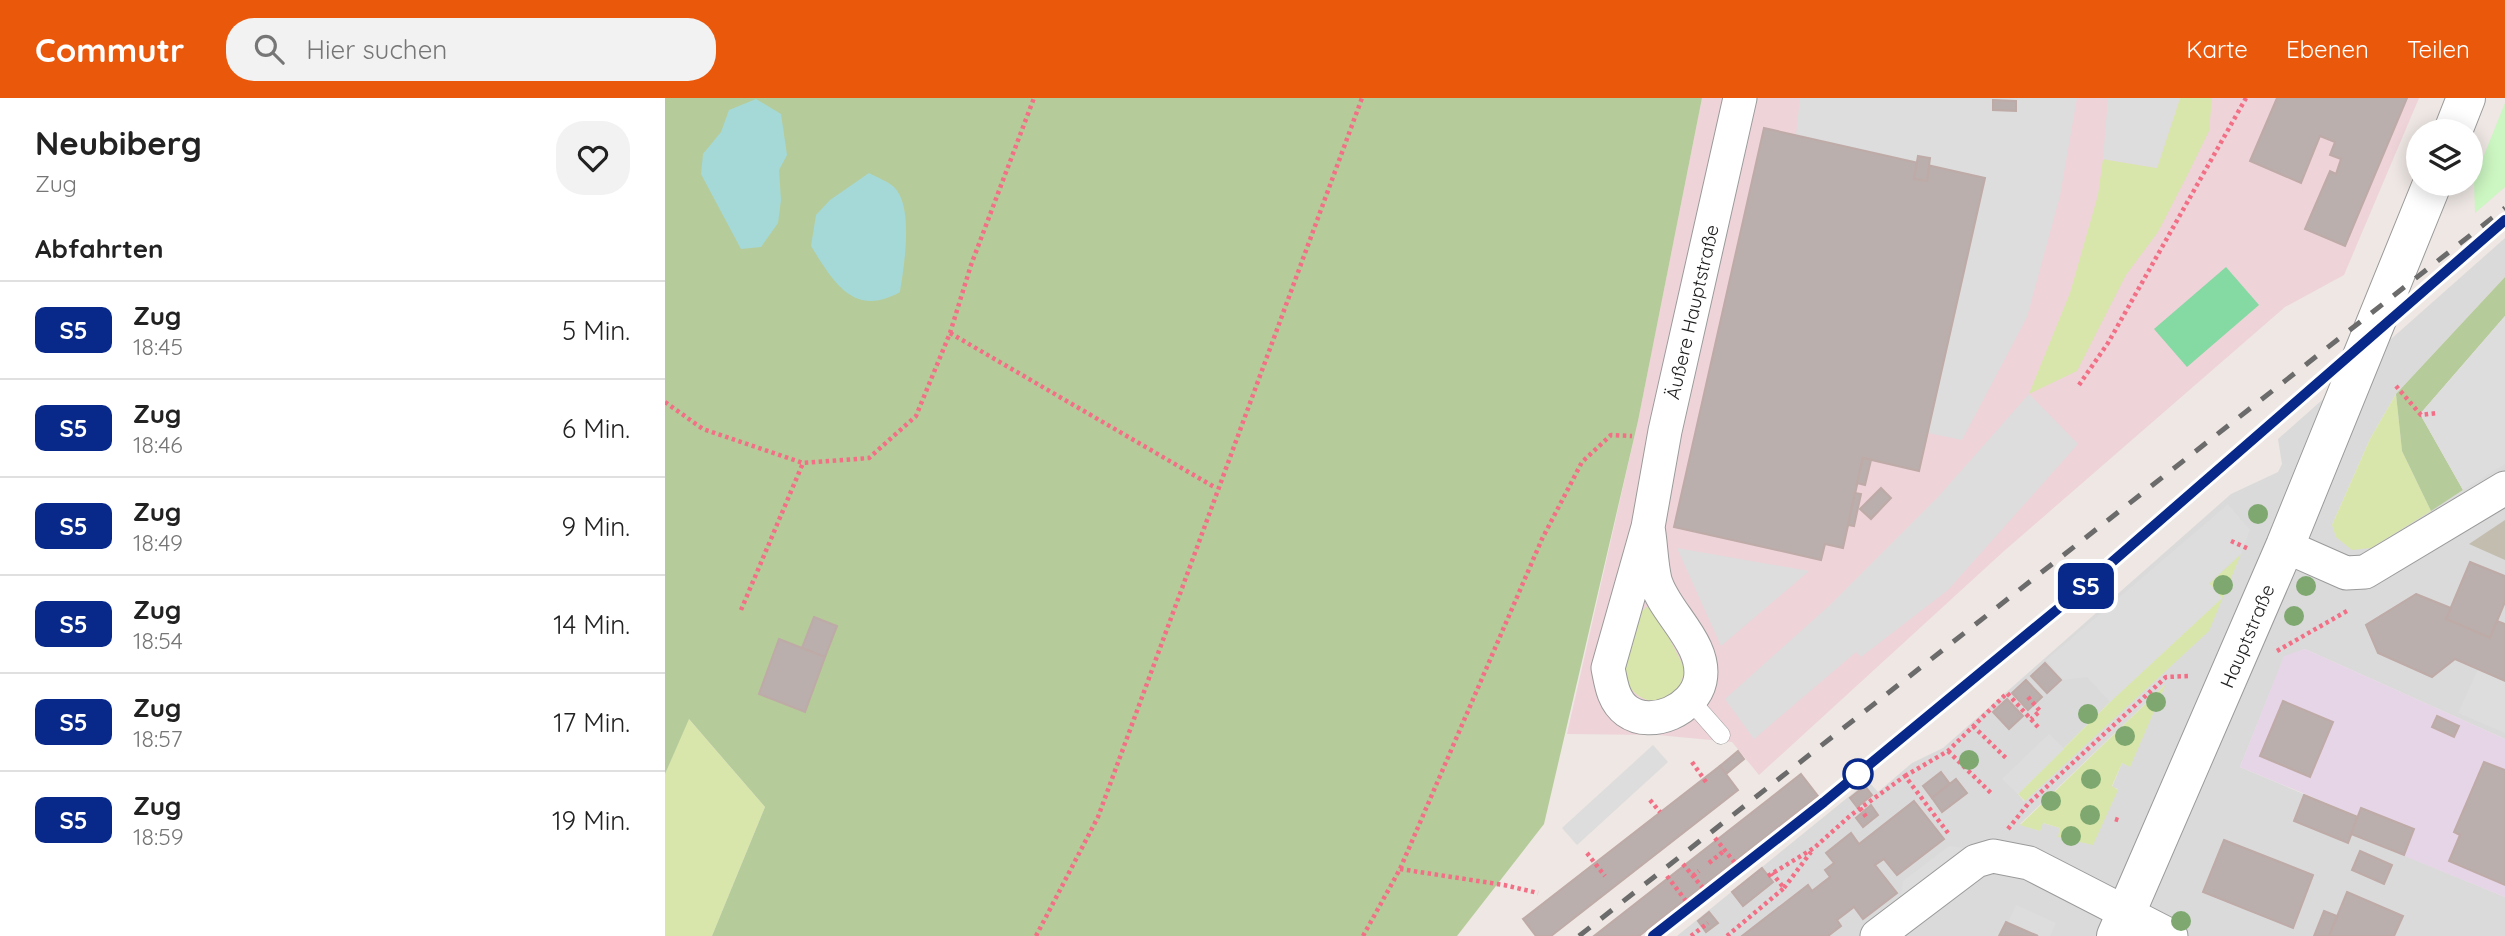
<!DOCTYPE html>
<html lang="de">
<head>
<meta charset="utf-8">
<style>
  :root { --surface:#fff; --page:#f2f2f2; --text:#222; --muted:#767676; --line:#e0e0e0; --accent:#ea580c }
  body { margin:0; font-family:Quicksand,sans-serif; background:var(--page); color:var(--text); height:100vh; display:flex; flex-direction:column; font-size:26px; white-space:nowrap }
  * { box-sizing:border-box; margin:0 }
  p { font-size:23px; color:var(--muted) }
  .icon { flex:none; width:38px; height:38px; fill:none; stroke:currentColor; stroke-width:2; stroke-linecap:round; stroke-linejoin:round }
  .map { position:relative; flex:1; overflow:hidden }
  .details { display:flex; flex-direction:column; background:var(--surface); width:665px }
  .details>* { flex:none }
  .badge { padding:0 14px; border-radius:10px; font-size:24px; line-height:46px }
  .buttons { position:absolute; left:1741px; top:21px; display:grid; gap:14px }
  .buttons a { display:grid; place-items:center; width:77px; height:77px; border-radius:50%; background:var(--surface); box-shadow:0 4px 18px #0003; font-size:35px }
  .map>.badge { position:absolute; translate:-50% -50%; box-shadow:0 0 0 4px #fff }
  h2 { padding:0 35px; font-size:26px; line-height:63px }
  .round { display:grid; place-items:center; flex:none; width:74px; height:74px; border-radius:28px; background:var(--page) }
  .head { display:flex; align-items:center; justify-content:space-between; height:119px; padding:0 35px }
  h1 { font-size:33px; font-weight:700; line-height:52px }
  ul { padding:0; list-style:none }
  li { display:flex; align-items:center; gap:21px; height:98px; padding:0 35px; border-top:2px solid var(--line) }
  li div { flex:1 }
  li b { display:block; font-size:26px }
  li em { font-style:normal }
  li .badge { min-width:77px; font-weight:700; text-align:center }
  header { display:flex; align-items:center; gap:42px; box-sizing:border-box; height:98px; padding:0 35px; background:var(--accent); color:#fff }
  header strong { font-size:33px }
  nav { display:flex; gap:38px; margin-inline-start:auto; font-size:24px }
  .search { width:490px; height:63px; background:var(--page); display:flex; align-items:center; gap:18px; box-sizing:border-box; padding:0 24px; border-radius:28px; color:var(--muted); font-size:26px }
  main { display:flex; flex:1; min-height:0 }
  .map>svg:first-child { display:block }
  .residential { fill:#dbdada; fill-rule:evenodd }
  .commercial { fill:#eed3d9 }
  .industrial { fill:#e5d5e6 }
  .construction { fill:#c2bdaf }
  .grass { fill:#d8e6ab }
  .forest { fill:#b6cb9a }
  .park { fill:#ccf6c2 }
  .pitch { fill:#85d9a2 }
  .parking { fill:#ddd }
  .water { fill:#a5d9d7 }
  .building { fill:#baafad; stroke:#beaaa6; stroke-width:2 }
  .lines { fill:none; stroke-linecap:round; stroke-linejoin:round }
  .service-casing { stroke:#9a9a9a; stroke-width:19 }
  .minor-casing { stroke:#9a9a9a; stroke-width:35 }
  .tertiary-casing { stroke:#9a9a9a; stroke-width:40 }
  .path { stroke:#f26f85; stroke-width:4.5; stroke-dasharray:3.5 3.5; stroke-linecap:butt }
  .service { stroke:#fff; stroke-width:18 }
  .minor { stroke:#fff; stroke-width:33 }
  .tertiary { stroke:#fff; stroke-width:38 }
  .rail { stroke:#6b6b6b; stroke-width:5; stroke-dasharray:14 14; stroke-linecap:butt }
  .tree { fill:#7fa870 }
  .line-casing { stroke:#fff; stroke-width:16 }
  .line { stroke:#08298a; stroke-width:10 }
  .stop-dot { fill:#fff; stroke:#08298a; stroke-width:3.5 }
  .labels { text-anchor:middle; stroke-width:5; stroke-linejoin:round; paint-order:stroke }
  .street-label { font-size:19px; fill:#1d1d1d; stroke:#fff }
</style>
</head>
<body>
<header>
<strong>Commutr</strong>
<div class="search"><svg class="icon" aria-label="search" viewBox="0 0 24 24"><circle cx="10" cy="10" r="6"/><path d="M15 15l6 6"/></svg>Hier suchen</div>
<nav><a>Karte</a><a>Ebenen</a><a>Teilen</a></nav>
</header>
<main>
<section class="details">
<div class="head"><div><h1>Neubiberg</h1><p>Zug</p></div><a class="round"><svg class="icon" aria-label="heart" viewBox="0 0 24 24"><path d="M12 20l-8-8c-3-5 5-10 8-4 3-6 11-1 8 4z"/></svg></a></div>
<h2>Abfahrten</h2>
<ul>
<li><span class="badge" style="background:#08298a;color:#fff">S5</span><div><b>Zug</b><p>18:45</p></div><em>5 Min.</em></li>
<li><span class="badge" style="background:#08298a;color:#fff">S5</span><div><b>Zug</b><p>18:46</p></div><em>6 Min.</em></li>
<li><span class="badge" style="background:#08298a;color:#fff">S5</span><div><b>Zug</b><p>18:49</p></div><em>9 Min.</em></li>
<li><span class="badge" style="background:#08298a;color:#fff">S5</span><div><b>Zug</b><p>18:54</p></div><em>14 Min.</em></li>
<li><span class="badge" style="background:#08298a;color:#fff">S5</span><div><b>Zug</b><p>18:57</p></div><em>17 Min.</em></li>
<li><span class="badge" style="background:#08298a;color:#fff">S5</span><div><b>Zug</b><p>18:59</p></div><em>19 Min.</em></li>
</ul>
</section>
<div class="map">
<svg width="1840" height="838" viewBox="0 0 1840 838">
  <rect width="100%" height="100%" fill="#eee7e3"/>
  <path class="residential" d="M1840,140V179L1731,296L1705,341L1667,427L1706,450L1798,392L1840,218V641L1640,551L1619,559L1575,669L1693,719L1687,736L1840,799V838H1012L1203,683L1213,694L1247,665L1278,650L1566,396L1613,374L1617,366L1613,341ZM1574,457L1543,533L1359,703L1353,696L1445,604L1557,500ZM1500,587L1465,668L1457,665L1447,689L1453,691L1394,739L1395,730L1378,725L1355,726Z"/>
  <polygon class="commercial" points="1037,0 1754,0 1679,177 1620,209 1339,453 1094,677 1067,644 993,637 902,636 973,323"/>
  <polygon class="industrial" points="1640,551 1840,641 1840,799 1686,736 1693,718 1575,669 1619,558"/>
  <polygon class="construction" points="1840,422 1840,462 1804,446"/>
  <g class="grass">
    <polygon points="1515,0 1547,0 1544,33 1523,76 1493,134 1461,177 1412,273 1364,296 1405,195 1433,97 1438,61 1492,70"/>
    <polygon points="1731,296 1737,353 1766,413 1706,450 1687,452 1671,439 1667,427 1705,341"/>
    <polygon points="1576,456 1544,533 1360,703 1353,696 1445,604 1557,500 1544,486"/>
    <path d="M983,508L989,511L1019,569C1018,610 971,616 959,576L977,513Z"/>
    <polygon points="1501,586 1465,669 1457,665 1447,688 1453,692 1428,747 1393,739 1395,730 1378,725 1375,733 1355,727"/>
    <polygon points="23,620 100,709 47,838 0,838 0,676"/>
  </g>
  <g class="forest">
    <polygon points="0,0 1037,0 973,323 879,726 792,838 47,838 100,709 24,621 0,676"/>
    <polygon points="1840,179 1840,218 1755,316 1798,392 1766,413 1737,353 1731,296"/>
  </g>
  <polygon class="park" points="1840,5 1840,89 1810,115 1809,82"/>
  <polygon class="pitch" points="1561,169 1594,207 1522,269 1489,231"/>
  <g class="parking">
    <polygon points="1135,0 1412,0 1395,98 1362,219 1297,342 1263,335 1320,80 1131,37"/>
    <polygon points="1443,0 1515,0 1492,70 1438,61"/>
    <polygon points="1840,218 1840,366 1798,392 1755,316"/>
    <polygon points="1364,296 1413,346 1283,492 1196,559 1191,554 1089,641 1060,601 1165,507 1273,399"/>
    <polygon points="1563,406 1585,432 1576,456 1544,485 1557,500 1445,604 1422,579 1398,582 1381,562"/>
    <polygon points="1012,450 1144,473 1056,548"/>
    <polygon points="1813,571 1840,583 1840,635 1793,615"/>
    <polygon points="1384,636 1399,651 1353,696 1337,681"/>
    <polygon points="988,647 1003,664 912,747 897,730"/>
    <polygon points="1284,748 1298,750 1236,798 1238,783"/>
    <polygon points="1351,807 1391,825 1385,838 1373,838 1343,825"/>
  </g>
  <g class="water">
    <polygon points="91,1 116,16 122,57 114,72 116,102 113,125 96,149 76,151 36,76 38,56 56,34 64,12"/>
    <path d="M204,75C211,79 222,83 229,89C249,108 239,168 235,194C189,220 169,185 146,148L151,117L165,102Z"/>
  </g>
  <g class="building">
    <polygon points="1612,0 1742,0 1680,148 1640,131 1665,73 1671,76 1676,61 1665,57 1670,44 1655,38 1636,85 1585,63"/>
    <polygon points="1328,2 1351,3 1351,13 1328,12"/>
    <polygon points="1099,30 1320,80 1254,373 1198,360 1178,450 1160,446 1156,462 1009,429"/>
    <polygon points="1253,58 1265,60 1262,83 1249,81"/>
    <polygon points="1198,360 1206,362 1200,387 1192,385"/>
    <polygon points="1216,390 1226,400 1206,421 1195,411"/>
    <polygon points="1190,395 1196,396 1189,428 1183,427"/>
    <polygon points="1805,464 1840,478 1840,504 1825,540 1781,521"/>
    <polygon points="1751,496 1786,510 1781,521 1825,540 1832,523 1840,526 1840,583 1790,561 1767,579 1713,555 1701,527"/>
    <polygon points="149,519 172,528 160,559 137,550"/>
    <polygon points="114,541 160,559 140,614 94,596"/>
    <polygon points="1380,565 1396,582 1382,595 1366,578"/>
    <polygon points="1361,582 1377,599 1363,612 1347,595"/>
    <polygon points="1342,601 1358,618 1344,631 1328,614"/>
    <polygon points="1618,603 1668,624 1645,679 1595,658"/>
    <polygon points="1772,618 1794,628 1789,639 1767,629"/>
    <polygon points="1073,653 1079,661 1061,676 1055,668"/>
    <polygon points="1819,664 1840,672 1840,787 1784,763 1795,737 1789,734"/>
    <polygon points="1055,668 1073,692 886,838 871,838 858,821"/>
    <polygon points="1276,674 1285,686 1267,700 1258,688"/>
    <polygon points="1136,676 1153,698 974,838 929,838"/>
    <polygon points="1291,681 1302,695 1277,714 1267,700"/>
    <polygon points="1200,688 1207,697 1192,709 1185,700"/>
    <polygon points="1639,697 1693,719 1683,745 1629,723"/>
    <polygon points="1249,703 1279,741 1232,777 1219,761 1210,767 1232,795 1198,821 1189,809 1172,822 1176,828 1163,838 1077,838 1143,787 1147,793 1165,779 1160,772 1169,765 1161,755 1186,735 1194,746"/>
    <polygon points="1206,707 1213,717 1198,729 1191,720"/>
    <polygon points="1696,710 1749,731 1739,757 1686,736"/>
    <polygon points="1559,742 1648,777 1628,830 1538,794"/>
    <polygon points="1695,753 1727,767 1719,786 1687,772"/>
    <polygon points="1097,770 1108,784 1078,808 1067,794"/>
    <polygon points="1682,794 1738,818 1729,838 1664,838"/>
    <polygon points="1659,813 1672,818 1664,838 1649,838"/>
    <polygon points="1044,814 1053,825 1041,834 1033,823"/>
    <polygon points="1341,824 1343,825 1373,838 1334,838"/>
  </g>
  <g class="lines">
    <g class="service-casing">
      <polyline id="service" points="1026,603 1056,637"/>
    </g>
    <g class="minor-casing">
      <g id="minor">
        <path d="M983,429C986,446 986,465 990,482C999,515 1043,546 1035,583C1029,611 987,631 962,613C948,603 946,585 943,570L983,429L1000,333L1075,0"/>
        <polyline points="1620,448 1681,475 1700,474 1840,390"/>
        <polyline points="1212,838 1311,763 1328,758 1364,765 1506,838"/>
      </g>
    </g>
    <g class="tertiary-casing">
      <g id="tertiary">
        <polyline points="1788,33 1801,0"/>
        <polyline points="1451,838 1620,448 1767,86"/>
      </g>
    </g>
    <g class="path">
      <polyline points="285,235 551,390"/>
      <polyline points="1414,287 1443,245 1581,0"/>
      <polyline points="1731,288 1756,317 1772,315"/>
      <polyline points="0,304 38,331 138,365 204,360 251,318 285,235 306,167 369,0"/>
      <polyline points="1566,443 1584,451"/>
      <polyline points="76,512 138,365"/>
      <polyline points="1612,553 1682,513"/>
      <polyline points="1363,599 1375,613 1366,621"/>
      <polyline points="1308,628 1342,661"/>
      <polyline points="1283,653 1328,697"/>
      <polyline points="1027,664 1041,684"/>
      <polyline points="1240,678 1283,653 1342,595 1373,629"/>
      <polyline points="985,702 995,714"/>
      <polyline points="1195,710 1202,720"/>
      <polyline points="1450,721 1456,723"/>
      <polyline points="1343,731 1363,706 1501,579 1523,578"/>
      <polyline points="1050,740 1070,765"/>
      <polyline points="922,755 940,778"/>
      <polyline points="1044,765 1060,752"/>
      <polyline points="1018,766 1038,790"/>
      <polyline points="735,771 839,787 873,795"/>
      <polyline points="1002,778 1021,803"/>
      <polyline points="1028,778 1034,773"/>
      <polyline points="1103,778 1149,750 1186,717 1240,678 1283,735"/>
      <polyline points="1119,790 1146,754"/>
      <polyline points="371,838 433,719 697,0"/>
      <polyline points="698,838 735,771 877,441 917,364 946,337 967,338"/>
      <polyline points="1026,838 1043,825"/>
      <polyline points="1062,838 1119,790 1107,775"/>
    </g>
    <use href="#service" class="service"/>
    <use href="#minor" class="minor"/>
    <use href="#tertiary" class="tertiary"/>
    <g class="rail">
      <polyline points="914,838 1840,110"/>
      <polyline points="988,838 1159,704 1400,505 1837,124"/>
    </g>
  </g>
  <g class="tree">
    <circle cx="1593" cy="416" r="10"/>
    <circle cx="1558" cy="487" r="10"/>
    <circle cx="1641" cy="488" r="10"/>
    <circle cx="1629" cy="518" r="10"/>
    <circle cx="1491" cy="604" r="10"/>
    <circle cx="1423" cy="616" r="10"/>
    <circle cx="1460" cy="638" r="10"/>
    <circle cx="1304" cy="662" r="10"/>
    <circle cx="1426" cy="681" r="10"/>
    <circle cx="1386" cy="703" r="10"/>
    <circle cx="1425" cy="717" r="10"/>
    <circle cx="1406" cy="738" r="10"/>
    <circle cx="1516" cy="823" r="10"/>
  </g>
  <g class="lines">
    <g class="line-casing">
      <polyline id="line" points="988,838 1159,704 1400,505 1840,122"/>
    </g>
    <use href="#line" class="line"/>
  </g>
  <circle class="stop-dot" cx="1193" cy="676" r="14"/>
  <g class="labels">
    <g class="street-label">
      <text transform="translate(1027 214) rotate(-77)" y="7">Äußere Hauptstraße</text>
      <text transform="translate(1582 538) rotate(-67)" y="7">Hauptstraße</text>
    </g>
  </g>
</svg>
<div class="buttons">
<a><svg class="icon" aria-label="layers" viewBox="0 0 24 24"><path d="M12 4l9 5-9 5-9-5zM3 14l9 5 9-5"/></svg></a>
</div>
<b class="badge" style="left:1421px;top:488px;background:#08298a;color:#fff">S5</b>
</div>
</main>
</body>
</html>
